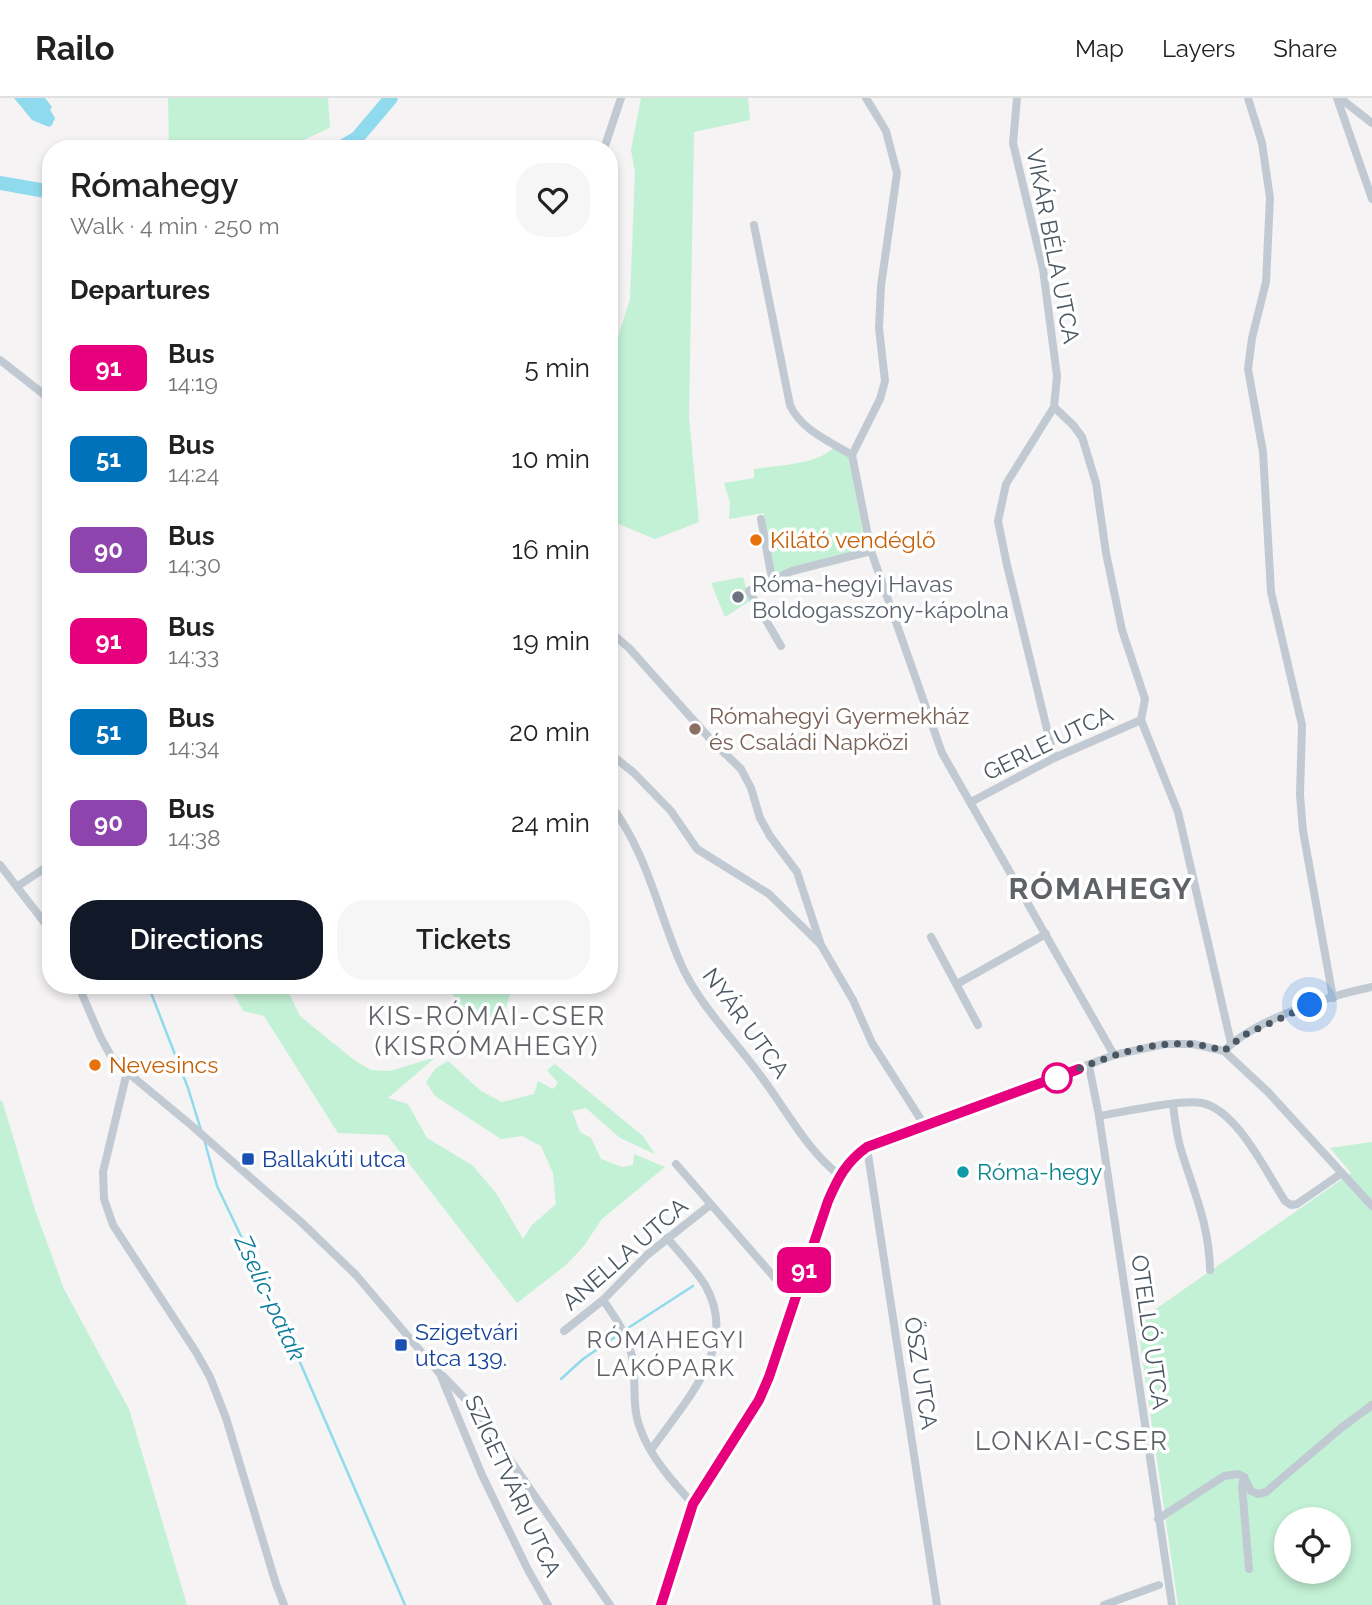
<!DOCTYPE html>
<html lang="en">
<head>
<meta charset="utf-8">
<style>
  :root { --surface:#fff; --page:#f6f6f6; --text:#222; --muted:#767676; --line:#e0e0e0; --accent:#111827 }
  body { margin:0; font-family:Raleway,sans-serif; background:var(--page); color:var(--text); height:100vh; display:flex; flex-direction:column; font-size:26px; white-space:nowrap }
  * { box-sizing:border-box; margin:0 }
  p { font-size:23px; color:var(--muted) }
  .icon { flex:none; width:38px; height:38px; fill:none; stroke:currentColor; stroke-width:2; stroke-linecap:round; stroke-linejoin:round }
  .map { position:relative; flex:1; overflow:hidden }
  .side { position:absolute; left:42px; top:42px; width:576px; height:854px; display:flex; flex-direction:column; background:var(--surface); border-radius:28px; box-shadow:0 4px 10px #0003 }
  .side>* { flex:none }
  .badge { padding:0 14px; border-radius:10px; font-size:24px; line-height:46px }
  .controls { position:absolute; left:1274px; top:1409px; display:grid; gap:14px }
  .controls a { display:grid; place-items:center; width:77px; height:77px; border-radius:50%; background:var(--surface); box-shadow:0 4px 10px #0003; font-size:35px }
  .you { position:absolute; width:35px; height:35px; margin:-18px; border:5px solid #fff; border-radius:50%; background:#1a73e8; box-shadow:0 0 0 10px #1a73e833 }
  .map>.badge { position:absolute; translate:-50% -50%; box-shadow:0 0 0 4px #fff }
  h2 { padding:0 28px; font-size:26px; line-height:63px }
  .round { display:grid; place-items:center; flex:none; width:74px; height:74px; border-radius:28px; background:var(--page) }
  .headline { display:flex; align-items:center; justify-content:space-between; height:119px; padding:0 28px }
  h1 { font-size:33px; font-weight:600; line-height:52px }
  .primary-button { display:flex; gap:14px; margin-top:auto; padding:14px 28px }
  .primary-button a { flex:1; height:80px; border-radius:28px; background:var(--accent); color:#fff; font-size:28px; font-weight:600; line-height:80px; text-align:center }
  .primary-button a+a { background:var(--page); color:var(--text) }
  ul { padding:0; list-style:none }
  li { display:flex; align-items:center; gap:21px; height:91px; padding:0 28px }
  li div { flex:1 }
  li b { display:block; font-size:26px }
  li em { font-style:normal }
  li .badge { min-width:77px; font-weight:700; text-align:center }
  header { display:flex; align-items:center; gap:42px; box-sizing:border-box; height:98px; padding:0 35px; background:var(--surface); border-bottom:2px solid var(--line) }
  header strong { font-size:33px }
  nav { display:flex; gap:38px; margin-inline-start:auto; font-size:24px }
  .map>svg:first-child { display:block }
  .green { fill:#c3f1d5; fill-rule:evenodd }
  .water { fill:#90daee }
  .lines { fill:none; stroke-linecap:round; stroke-linejoin:round }
  .stream { stroke:#90daee; stroke-width:2.5 }
  .river { stroke:#90daee; stroke-width:14 }
  .minor { stroke:#c1cad2; stroke-width:8 }
  .line-casing { stroke:#fff; stroke-width:16 }
  .line { stroke:#e6007e; stroke-width:10 }
  .walk { stroke:#4a5661; stroke-width:7; stroke-dasharray:0 12.6 }
  .food-dot { fill:#e8710a; stroke:#fff; stroke-width:2.5 }
  .worship-dot { fill:#6b7280; stroke:#fff; stroke-width:2.5 }
  .education-dot { fill:#8d6e63; stroke:#fff; stroke-width:2.5 }
  .stop-dot { fill:#fff; stroke:#e6007e; stroke-width:3.5 }
  .transit-dot { fill:#1a4fb4; stroke:#fff; stroke-width:2.5 }
  .culture-dot { fill:#0f9aa8; stroke:#fff; stroke-width:2.5 }
  .labels { text-anchor:middle; stroke-width:7; stroke-linejoin:round; paint-order:stroke }
  .street-label { font-size:23px; fill:#4a5661; stroke:#fff }
  .food-label { font-size:23px; fill:#c56008; stroke:#fff; text-anchor:start }
  .worship-label { font-size:23px; fill:#5b616d; stroke:#fff; text-anchor:start }
  .education-label { font-size:23px; fill:#785e54; stroke:#fff; text-anchor:start }
  .transit-label { font-size:23px; fill:#164399; stroke:#fff; text-anchor:start }
  .culture-label { font-size:23px; fill:#0d838f; stroke:#fff; text-anchor:start }
  .water-label { font-size:24px; font-style:italic; fill:#0c7c9b; stroke:#fff }
  .neighbourhood-label { font-size:24px; letter-spacing:2px; fill:#5f6368; stroke:#fff }
  .quarter-label { font-size:26px; letter-spacing:2px; fill:#5f6368; stroke:#fff }
  .district-label { font-size:30px; font-weight:bold; letter-spacing:2px; fill:#5f6368; stroke:#fff }
</style>
</head>
<body>
<header>
<strong>Railo</strong>
<nav><a>Map</a><a>Layers</a><a>Share</a></nav>
</header>
<div class="map">
<svg width="1372" height="1507" viewBox="0 0 1372 1507">
  <rect width="100%" height="100%" fill="#f5f3f3"/>
  <g class="green">
    <polygon points="168,0 328,0 330,30 283,51 169,51"/>
    <polygon points="641,0 748,0 750,22 694,34 689,319 699,424 655,441 609,422 609,268 630,201 635,74 631,52"/>
    <path d="M835,349L849,360L865,446L860,452L774,476L764,415L729,421L730,405L724,385L754,380V371C779,367 816,367 835,349Z"/>
    <polygon points="743,479 750,503 725,519 711,485"/>
    <polygon points="229,887 285,887 300,918 354,962 371,972 390,973 436,959 388,1000 408,1006 427,1040 472,1067 496,1095 523,1141 532,1127 556,1106 553,1075 541,1048 522,1038 501,1041 435,998 426,984 436,970 448,963 481,993 502,1004 534,996 538,983 553,991 558,985 547,972 555,966 643,1038 655,1056 620,1040 586,1010 572,1013 580,1034 591,1040 601,1061 622,1069 633,1067 634,1056 665,1069 602,1121 583,1149 566,1167 517,1205 387,1037 338,1035 264,918 243,913"/>
    <polygon points="452,887 503,887 510,896 503,919 484,925 455,907"/>
    <polygon points="2,1002 35,1112 64,1191 129,1311 187,1507 0,1507 0,1003"/>
    <path d="M1372,1044V1507H1178L1137,1224L1351,1075L1330,1050ZM1286,1421H1339V1474H1286Z"/>
  </g>
  <polygon class="water" points="14,0 45,0 52,9 50,12 55,20 52,27 49,29 32,22"/>
  <g class="lines">
    <g class="stream">
      <polyline points="349,51 353,44"/>
      <polyline points="148,887 188,990 201,1032"/>
      <polyline points="204,1041 217,1088 286,1232 405,1507"/>
      <polyline points="628,1230 693,1188"/>
      <polyline points="561,1281 583,1261 618,1237"/>
    </g>
    <g class="river">
      <polyline points="338,51 357,40 391,0"/>
      <polyline points="0,85 51,94"/>
    </g>
    <g class="minor">
      <polyline points="866,0 886,33 897,75 881,188 879,230 885,283 880,301 852,357 871,453 942,655 1114,957"/>
      <polyline points="1017,0 1013,45 1043,171 1057,278 1054,309 1006,386 998,423 1007,467 1054,660"/>
      <polyline points="1248,0 1262,45 1270,100 1266,184 1252,240 1248,271 1263,354 1271,494 1302,627 1300,697 1303,733 1333,900"/>
      <polyline points="1337,0 1372,101"/>
      <polyline points="1340,0 1372,25"/>
      <polyline points="604,51 621,0"/>
      <path d="M754,127L790,307C801,332 829,343 852,357"/>
      <polyline points="0,262 51,302"/>
      <polyline points="1054,309 1073,327 1082,339 1096,385 1106,455 1122,532 1145,601 1141,622 1178,714 1231,945"/>
      <polyline points="761,421 772,481"/>
      <polyline points="609,533 629,550 712,643 741,671 751,690 760,720 770,738 797,774 821,847 853,902 872,945 925,1028"/>
      <polyline points="781,548 749,493 792,473 871,453"/>
      <polyline points="609,655 633,674 671,713 697,751 769,796 820,846"/>
      <polyline points="971,704 1054,660 1141,622"/>
      <path d="M609,705C646,752 657,810 680,864C698,906 734,941 760,977C786,1011 805,1050 839,1077"/>
      <polyline points="0,767 51,833"/>
      <polyline points="18,788 51,766"/>
      <polyline points="931,839 978,927"/>
      <polyline points="957,886 1046,836"/>
      <polyline points="78,887 101,940 111,958 127,974 191,1027 301,1124 356,1177 440,1276 482,1377 528,1472 548,1507"/>
      <polyline points="1224,953 1268,994 1372,1108"/>
      <polyline points="1089,968 1099,1018 1172,1507"/>
      <polyline points="127,974 103,1074 104,1101 113,1127 196,1254 210,1279 226,1320 276,1486 284,1507"/>
      <path d="M1173,1007C1175,1023 1177,1040 1182,1055C1195,1097 1209,1127 1210,1172"/>
      <path d="M1099,1018C1124,1014 1180,1001 1202,1005C1237,1012 1266,1074 1285,1103L1291,1107L1297,1106L1342,1075"/>
      <polyline points="867,1050 937,1507"/>
      <polyline points="676,1066 794,1202"/>
      <path d="M603,1202C617,1222 630,1240 633,1265C636,1287 632,1310 640,1330C650,1359 673,1384 693,1406"/>
      <polyline points="564,1233 603,1202 647,1157 710,1107"/>
      <polyline points="443,1278 475,1311 610,1507"/>
      <path d="M651,1352C684,1304 741,1248 705,1187C695,1171 680,1155 667,1140"/>
      <polyline points="1244,1379 1251,1393 1258,1396 1266,1394 1341,1330 1372,1307"/>
      <polyline points="1244,1379 1242,1388 1249,1471"/>
      <polyline points="1158,1421 1224,1378 1238,1376 1244,1379"/>
      <path d="M661,1507L693,1406L759,1302L769,1278L828,1103C838,1080 846,1064 867,1050L1114,957L1165,946H1193L1224,953C1255,921 1329,898 1372,889"/>
      <polyline points="1104,1507 1159,1487"/>
    </g>
  </g>
  <g class="lines">
    <g class="line-casing">
      <path id="line" d="M661,1507L693,1406L759,1302L769,1279L828,1103C838,1080 846,1064 867,1049L1079,971"/>
    </g>
    <use href="#line" class="line"/>
    <path class="walk" d="M1057,980C1108,958 1168,933 1224,953L1244,937L1310,907"/>
  </g>
  <g class="food-dot">
    <circle cx="756" cy="442" r="7"/>
    <circle cx="95" cy="967" r="7"/>
  </g>
  <circle class="worship-dot" cx="738" cy="499" r="7"/>
  <circle class="education-dot" cx="695" cy="631" r="7"/>
  <circle class="stop-dot" cx="1057" cy="980" r="14"/>
  <g class="transit-dot">
    <rect x="241" y="1054" width="14" height="14" rx="3.5"/>
    <rect x="394" y="1240" width="14" height="14" rx="3.5"/>
  </g>
  <circle class="culture-dot" cx="963" cy="1074" r="7"/>
  <g class="labels">
    <g class="street-label">
      <text transform="translate(1053 148) rotate(79)" y="8">VIKÁR BÉLA UTCA</text>
      <text transform="translate(1048 645) rotate(-26)" y="8">GERLE UTCA</text>
      <text transform="translate(746 925) rotate(54)" y="8">NYÁR UTCA</text>
      <text transform="translate(625 1156) rotate(-41)" y="8">ANELLA UTCA</text>
      <text transform="translate(1150 1234) rotate(82)" y="8">OTELLÓ UTCA</text>
      <text transform="translate(921 1275) rotate(81)" y="8">ŐSZ UTCA</text>
      <text transform="translate(513 1388) rotate(65)" y="8">SZIGETVÁRI UTCA</text>
    </g>
    <g class="food-label">
      <text x="770" y="450">Kilátó vendéglő</text>
      <text x="109" y="975">Nevesincs</text>
    </g>
    <g class="worship-label">
      <text x="752" y="494">Róma-hegyi Havas<tspan x="752" dy="26">Boldogasszony-kápolna</tspan></text>
    </g>
    <g class="education-label">
      <text x="709" y="626">Rómahegyi Gyermekház<tspan x="709" dy="26">és Családi Napközi</tspan></text>
    </g>
    <g class="transit-label">
      <text x="262" y="1069">Ballakúti utca</text>
      <text x="415" y="1242">Szigetvári<tspan x="415" dy="26">utca 139.</tspan></text>
    </g>
    <g class="culture-label">
      <text x="977" y="1082">Róma-hegy</text>
    </g>
    <g class="water-label">
      <text transform="translate(270 1200) rotate(65)" y="8">Zselic-patak</text>
    </g>
    <g class="neighbourhood-label">
      <text x="666" y="1250">RÓMAHEGYI<tspan x="666" dy="28">LAKÓPARK</tspan></text>
    </g>
    <g class="quarter-label">
      <text x="487" y="927">KIS-RÓMAI-CSER<tspan x="487" dy="30">(KISRÓMAHEGY)</tspan></text>
      <text x="1072" y="1352">LONKAI-CSER</text>
    </g>
    <g class="district-label">
      <text x="1101" y="801">RÓMAHEGY</text>
    </g>
  </g>
</svg>
<div class="controls">
<a><svg class="icon" aria-label="locate" viewBox="0 0 24 24"><circle cx="12" cy="12" r="6"/><path d="M12 2v4M12 18v4M2 12h4M18 12h4"/></svg></a>
</div>
<div class="you" style="left:1310px;top:907px"></div>
<b class="badge" style="left:804px;top:1172px;background:#e6007e;color:#fff">91</b>
<section class="side">
<div class="headline"><div><h1>Rómahegy</h1><p>Walk · 4 min · 250 m</p></div><a class="round"><svg class="icon" aria-label="heart" viewBox="0 0 24 24"><path d="M12 20l-8-8c-3-5 5-10 8-4 3-6 11-1 8 4z"/></svg></a></div>
<h2>Departures</h2>
<ul>
<li><span class="badge" style="background:#e6007e;color:#fff">91</span><div><b>Bus</b><p>14:19</p></div><em>5 min</em></li>
<li><span class="badge" style="background:#0072bc;color:#fff">51</span><div><b>Bus</b><p>14:24</p></div><em>10 min</em></li>
<li><span class="badge" style="background:#8e44ad;color:#fff">90</span><div><b>Bus</b><p>14:30</p></div><em>16 min</em></li>
<li><span class="badge" style="background:#e6007e;color:#fff">91</span><div><b>Bus</b><p>14:33</p></div><em>19 min</em></li>
<li><span class="badge" style="background:#0072bc;color:#fff">51</span><div><b>Bus</b><p>14:34</p></div><em>20 min</em></li>
<li><span class="badge" style="background:#8e44ad;color:#fff">90</span><div><b>Bus</b><p>14:38</p></div><em>24 min</em></li>
</ul>
<div class="primary-button"><a>Directions</a><a>Tickets</a></div>
</section>
</div>
</body>
</html>
